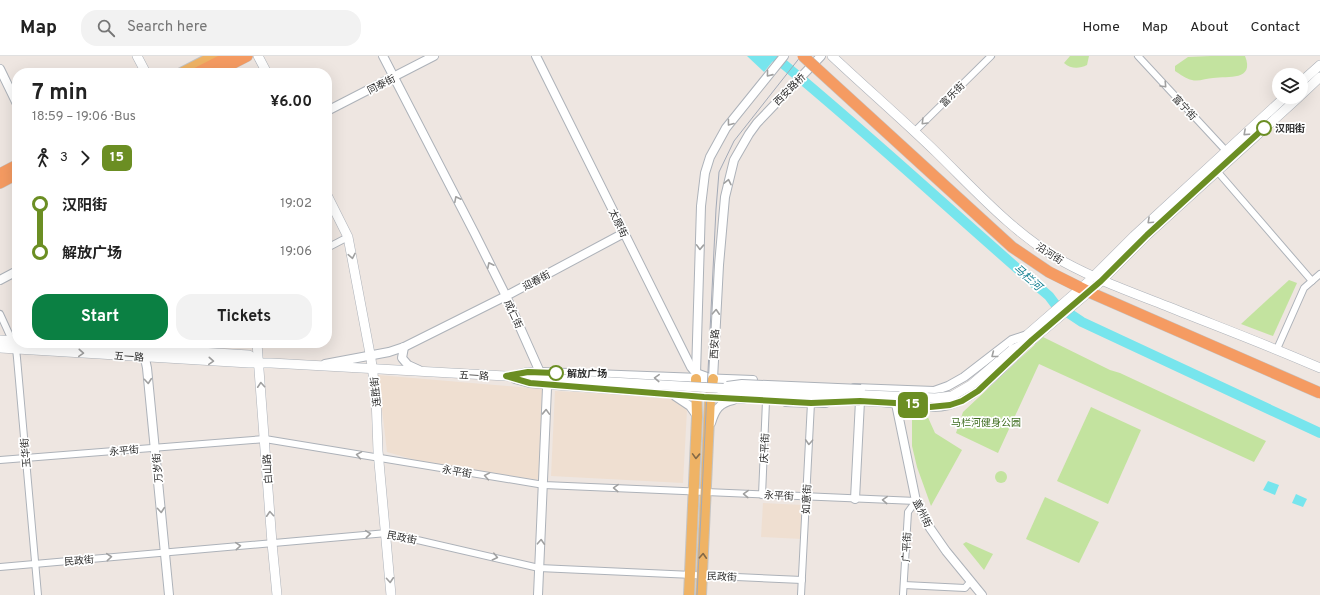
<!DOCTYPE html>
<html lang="en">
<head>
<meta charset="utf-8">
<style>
  :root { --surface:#fff; --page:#f2f2f2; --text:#222; --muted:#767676; --line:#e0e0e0; --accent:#0b8043 }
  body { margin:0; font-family:Overpass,"Noto Sans SC",sans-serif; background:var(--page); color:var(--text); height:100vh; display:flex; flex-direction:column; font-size:15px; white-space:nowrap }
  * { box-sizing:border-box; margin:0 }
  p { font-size:13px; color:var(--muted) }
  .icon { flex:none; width:22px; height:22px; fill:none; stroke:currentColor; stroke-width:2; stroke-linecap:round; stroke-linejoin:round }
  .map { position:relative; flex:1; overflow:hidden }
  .drawer { position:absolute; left:12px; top:12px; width:320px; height:280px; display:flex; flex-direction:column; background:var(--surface); border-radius:16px; box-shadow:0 4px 16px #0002 }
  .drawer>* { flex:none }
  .badge { padding:0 8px; border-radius:6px; font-size:14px; line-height:26px }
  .fabs { position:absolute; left:1272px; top:12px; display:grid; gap:8px }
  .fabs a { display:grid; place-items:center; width:36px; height:36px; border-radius:50%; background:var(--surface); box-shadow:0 4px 16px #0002; font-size:20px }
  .map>.badge { position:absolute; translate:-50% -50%; box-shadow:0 0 0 2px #fff }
  .legs { display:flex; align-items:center; gap:6px; height:44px; padding:0 20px; font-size:13px }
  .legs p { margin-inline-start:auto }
  .head { display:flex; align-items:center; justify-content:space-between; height:68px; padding:0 20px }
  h1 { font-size:22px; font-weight:700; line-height:30px }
  .primary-button { display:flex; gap:8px; margin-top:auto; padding:8px 20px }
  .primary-button a { flex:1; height:46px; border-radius:16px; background:var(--accent); color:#fff; font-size:16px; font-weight:700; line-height:46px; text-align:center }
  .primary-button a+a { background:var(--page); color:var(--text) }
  ul { padding:0 20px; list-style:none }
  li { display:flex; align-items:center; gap:14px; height:48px; font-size:15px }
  li i { display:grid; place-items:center; width:6px; height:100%; margin:0 5px; background:currentColor }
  li i::after { content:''; width:10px; height:10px; margin:-5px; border:3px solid; border-radius:50%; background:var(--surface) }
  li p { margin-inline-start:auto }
  li:first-child i { background:linear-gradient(#0000 50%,currentColor 0) }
  li:last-child i { background:linear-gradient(currentColor 50%,#0000 0) }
  header { display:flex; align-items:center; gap:24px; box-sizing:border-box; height:56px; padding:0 20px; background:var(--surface); border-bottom:1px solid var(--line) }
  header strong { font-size:19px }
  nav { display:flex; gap:22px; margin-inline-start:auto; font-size:14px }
  .search { width:280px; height:36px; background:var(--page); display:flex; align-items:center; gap:10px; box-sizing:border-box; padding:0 14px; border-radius:16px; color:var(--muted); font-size:15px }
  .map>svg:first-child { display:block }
  .education { fill:#efdfd1 }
  .green { fill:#c3e39f }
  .water { fill:#77e5ed }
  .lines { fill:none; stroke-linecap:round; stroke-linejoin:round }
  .river { stroke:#77e5ed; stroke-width:10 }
  .minor-casing { stroke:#adb2b9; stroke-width:8 }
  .tertiary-casing { stroke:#adb2b9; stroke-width:10 }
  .secondary-casing { stroke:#adb2b9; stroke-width:10 }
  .primary-casing { stroke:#c4c4c4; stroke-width:12 }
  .trunk-casing { stroke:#c4c4c4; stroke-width:12 }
  .minor { stroke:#fff; stroke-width:6 }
  .tertiary { stroke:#fff; stroke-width:8 }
  .secondary { stroke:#fff; stroke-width:9 }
  .primary { stroke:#efb365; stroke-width:10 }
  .trunk { stroke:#f59b62; stroke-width:11 }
  .tram { stroke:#a3aab7; stroke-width:1 }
  .tertiary-bridge-casing { stroke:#adb2b9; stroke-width:10; stroke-linecap:butt }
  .secondary-bridge-casing { stroke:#adb2b9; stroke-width:10; stroke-linecap:butt }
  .trunk-bridge-casing { stroke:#c4c4c4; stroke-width:12; stroke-linecap:butt }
  .tertiary-bridge { stroke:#fff; stroke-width:8 }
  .secondary-bridge { stroke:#fff; stroke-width:9 }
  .trunk-bridge { stroke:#f59b62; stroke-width:11 }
  .oneway { stroke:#a0a0a0 }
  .oneway2 { stroke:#846946 }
  .line-1-casing { stroke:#fff; stroke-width:9 }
  .line-1 { stroke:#6b8e23; stroke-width:6 }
  .stop-1-dot { fill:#fff; stroke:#6b8e23; stroke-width:2 }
  .labels { text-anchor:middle; stroke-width:3.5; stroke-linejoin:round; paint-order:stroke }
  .street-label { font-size:10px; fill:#2d2d2d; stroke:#fff }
  .stop-label { font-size:10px; font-weight:bold; fill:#2d2d2d; stroke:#fff; text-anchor:start }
  .park-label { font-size:10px; fill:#3c6b1d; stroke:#fff }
  .water-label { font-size:11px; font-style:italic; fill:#107e90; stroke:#fff }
</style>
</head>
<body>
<header>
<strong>Map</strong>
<div class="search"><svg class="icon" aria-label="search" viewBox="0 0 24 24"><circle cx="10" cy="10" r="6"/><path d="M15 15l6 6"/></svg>Search here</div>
<nav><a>Home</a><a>Map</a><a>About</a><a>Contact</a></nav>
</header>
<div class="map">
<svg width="1320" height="539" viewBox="0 0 1320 539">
  <rect width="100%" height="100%" fill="#eee6e1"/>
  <g class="education">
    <polygon points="378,319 542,333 539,424 422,406 387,396"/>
    <polygon points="555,335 673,341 687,354 683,427 551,420"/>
    <polygon points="763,447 803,449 802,483 761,481"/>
  </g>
  <g class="green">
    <path d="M1070,0H1089L1087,9C1079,13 1071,13 1064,7Z"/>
    <path d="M1211,0H1245C1255,25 1228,20 1213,22C1207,22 1198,26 1192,24C1186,23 1180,18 1175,15V10L1188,1Z"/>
    <polygon points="1289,224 1297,227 1273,280 1241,268"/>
    <polygon points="1043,281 1110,314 1120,317 1266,385 1254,406 1039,308 998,397 956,377 963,356"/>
    <polygon points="1091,351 1141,374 1108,448 1057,425"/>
    <polygon points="912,357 926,357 935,377 962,394 931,450 917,411 912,390"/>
    <circle cx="1001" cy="421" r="6"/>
    <polygon points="1045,441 1099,466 1079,507 1026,483"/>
    <polygon points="966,486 993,498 984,514 963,488"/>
  </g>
  <g class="water">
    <polygon points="747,0 777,0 764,16"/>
    <polygon points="1268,425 1279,429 1275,439 1263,434"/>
    <polygon points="1296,438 1307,443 1303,451 1292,447"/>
  </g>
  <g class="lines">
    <path class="river" d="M776,2C869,78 957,161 1049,240L1055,248L1082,266L1320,377"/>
    <g class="minor-casing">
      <g id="minor">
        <polyline points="1138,0 1228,97"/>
        <polyline points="914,76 991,0"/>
        <polyline points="1217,115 1312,225"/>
        <polyline points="327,192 348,181"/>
        <polyline points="0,258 16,293 17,302 38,539"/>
        <polyline points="1277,293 1304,232 1320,218"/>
        <polyline points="0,404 265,383 544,429 916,445"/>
        <polyline points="762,439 766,345"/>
        <polyline points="0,511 387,477 539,512 802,524"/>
        <polyline points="904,529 965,532 971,525"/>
        <polyline points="801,539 811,347"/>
        <polyline points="903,539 908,456 916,445"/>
      </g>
    </g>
    <g class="tertiary-casing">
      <g id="tertiary">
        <polyline points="383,0 475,178 506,240 547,332 538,539"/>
        <polyline points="536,0 691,311 696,317 707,321"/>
        <polyline points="0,13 17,48"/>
        <polyline points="327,55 434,0"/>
        <polyline points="0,224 17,215"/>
        <polyline points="140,287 143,293 147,312 169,539"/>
        <polyline points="404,291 402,302 408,309 419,314"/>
        <polyline points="325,308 389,296 404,291 506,240 624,177"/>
        <polyline points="696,318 701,150 705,117 710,101 726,72 784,0"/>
        <polyline points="515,319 528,316 541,316 753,324"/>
        <polyline points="515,323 530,327 744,343"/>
        <polyline points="713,323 719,209 725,141 734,104 749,78 757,67 821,0"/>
        <polyline points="854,332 934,335 948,330 964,321 1012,284 1027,279"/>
        <polyline points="675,340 690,350 697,360"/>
        <polyline points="895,343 916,445 930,472 946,495 982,539"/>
        <path d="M854,345C879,344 905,349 930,351C958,352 977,336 996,318C1007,308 1017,298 1027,288"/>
        <polyline points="786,346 811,347 826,347"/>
        <path d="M711,367C715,354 719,347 733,344"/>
        <polyline points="855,443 860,345"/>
      </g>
    </g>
    <g class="secondary-casing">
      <g id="secondary">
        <polyline points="137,0 146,17"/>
        <polyline points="258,0 267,17"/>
        <path d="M832,0C866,32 902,63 936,96C976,135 1015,179 1064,206C1097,224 1133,237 1169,251C1219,271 1270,290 1320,312"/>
        <polyline points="1301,26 1320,9"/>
        <polyline points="1301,39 1320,21"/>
        <polyline points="327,139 348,181 371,303 376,340 378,395 391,539"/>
        <polyline points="1091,223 1134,180 1285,41"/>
        <polyline points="1098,228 1147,179 1299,41"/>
        <polyline points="0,284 17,285"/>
        <polyline points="52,287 249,299 259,306"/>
        <polyline points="257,287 272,487 277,539"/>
        <polyline points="0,292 249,307 271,307 560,323"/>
        <polyline points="1012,294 1032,284"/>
      </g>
    </g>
    <g class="primary-casing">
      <g id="primary">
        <polyline points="181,17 214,0"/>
        <polyline points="689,539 697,361 696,323"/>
        <polyline points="701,539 710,341 713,323"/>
      </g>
    </g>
    <g class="trunk-casing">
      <g id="trunk">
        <polyline points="197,17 230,0"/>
        <polyline points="214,17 247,0"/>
        <polyline points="0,118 17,109"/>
        <polyline points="0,127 17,118"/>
      </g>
    </g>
    <use href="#minor" class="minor"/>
    <use href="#tertiary" class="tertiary"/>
    <use href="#secondary" class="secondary"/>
    <use href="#primary" class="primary"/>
    <use href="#trunk" class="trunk"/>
    <polyline class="tram" points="697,539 716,153 719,116 734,85 801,0"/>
    <g class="tertiary-bridge-casing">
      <g id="tertiary-bridge">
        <polyline points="727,330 742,328 861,333"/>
        <polyline points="721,334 740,340 860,345"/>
      </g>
    </g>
    <g class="secondary-bridge-casing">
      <g id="secondary-bridge">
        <polyline points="1027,279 1088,226"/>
        <polyline points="1032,284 1097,229"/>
        <polyline points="560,323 714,332 935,342 952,340 971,329 1012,294"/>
      </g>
    </g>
    <g class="trunk-bridge-casing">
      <polyline id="trunk-bridge" points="803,0 1012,191 1049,216 1089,236 1320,337"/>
    </g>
    <use href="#tertiary-bridge" class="tertiary-bridge"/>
    <use href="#secondary-bridge" class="secondary-bridge"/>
    <use href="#trunk-bridge" class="trunk-bridge"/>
  </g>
  <defs><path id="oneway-chevron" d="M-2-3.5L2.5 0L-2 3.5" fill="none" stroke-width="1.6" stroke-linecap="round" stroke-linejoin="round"/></defs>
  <g class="oneway">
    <use href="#oneway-chevron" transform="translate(769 18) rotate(129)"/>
    <use href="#oneway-chevron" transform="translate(1164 29) rotate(47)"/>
    <use href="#oneway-chevron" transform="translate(924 66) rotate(135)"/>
    <use href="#oneway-chevron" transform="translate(730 67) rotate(127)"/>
    <use href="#oneway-chevron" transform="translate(1246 77) rotate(138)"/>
    <use href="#oneway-chevron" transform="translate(728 126) rotate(-78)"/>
    <use href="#oneway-chevron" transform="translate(457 143) rotate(-117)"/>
    <use href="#oneway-chevron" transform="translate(1150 165) rotate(137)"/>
    <use href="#oneway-chevron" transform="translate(700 191) rotate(92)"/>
    <use href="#oneway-chevron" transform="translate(352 200) rotate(79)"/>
    <use href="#oneway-chevron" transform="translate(490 209) rotate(-116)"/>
    <use href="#oneway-chevron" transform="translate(716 256) rotate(-87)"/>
    <use href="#oneway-chevron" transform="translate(81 297) rotate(4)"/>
    <use href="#oneway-chevron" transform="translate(994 299) rotate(142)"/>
    <use href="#oneway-chevron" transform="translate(211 305) rotate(4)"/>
    <use href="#oneway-chevron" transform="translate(657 322) rotate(-177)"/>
    <use href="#oneway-chevron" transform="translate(148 325) rotate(85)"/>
    <use href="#oneway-chevron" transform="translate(261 329) rotate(-94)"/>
    <use href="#oneway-chevron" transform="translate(546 356) rotate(-88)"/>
    <use href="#oneway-chevron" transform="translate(809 386) rotate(93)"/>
    <use href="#oneway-chevron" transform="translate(359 399) rotate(-170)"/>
    <use href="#oneway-chevron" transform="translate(487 420) rotate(-170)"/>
    <use href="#oneway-chevron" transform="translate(616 432) rotate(-178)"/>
    <use href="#oneway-chevron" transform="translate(746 438) rotate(-178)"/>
    <use href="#oneway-chevron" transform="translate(885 444) rotate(-177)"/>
    <use href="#oneway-chevron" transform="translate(161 454) rotate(85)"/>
    <use href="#oneway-chevron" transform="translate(270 458) rotate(-94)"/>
    <use href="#oneway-chevron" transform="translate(368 478) rotate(-5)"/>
    <use href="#oneway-chevron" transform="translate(541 486) rotate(-87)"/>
    <use href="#oneway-chevron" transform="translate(238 490) rotate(-5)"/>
    <use href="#oneway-chevron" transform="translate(109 501) rotate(-5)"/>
    <use href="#oneway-chevron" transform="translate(495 501) rotate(13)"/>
    <use href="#oneway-chevron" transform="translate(390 524) rotate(86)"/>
  </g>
  <g class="oneway2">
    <use href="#oneway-chevron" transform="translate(696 400) rotate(92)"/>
    <use href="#oneway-chevron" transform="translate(703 500) rotate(-87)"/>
  </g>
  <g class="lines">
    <g class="line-1-casing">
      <polyline id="line-1" points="556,317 528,316 506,320 530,327 704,341 811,347 860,345 895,347 930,351 950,349 962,345 978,335 1032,284 1101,225 1147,179 1264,72"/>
    </g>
    <use href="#line-1" class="line-1"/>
  </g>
  <g class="stop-1-dot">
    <circle cx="1264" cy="72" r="7"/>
    <circle cx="556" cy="317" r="7"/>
  </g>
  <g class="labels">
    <g class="street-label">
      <text transform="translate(381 28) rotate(-27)" y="4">同泰街</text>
      <text transform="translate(789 33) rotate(-45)" y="4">西安路桥</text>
      <text transform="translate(952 38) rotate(-45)" y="4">富乐街</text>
      <text transform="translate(1185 51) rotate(47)" y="4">富宁街</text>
      <text transform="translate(619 167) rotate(64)" y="4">太原街</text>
      <text transform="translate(1050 197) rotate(33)" y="4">沿河街</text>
      <text transform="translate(536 224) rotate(-28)" y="4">迎春街</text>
      <text transform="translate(514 258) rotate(65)" y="4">成仁街</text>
      <text transform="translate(714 288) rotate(-87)" y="4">西安路</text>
      <text transform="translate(129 300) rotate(4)" y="4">五一路</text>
      <text transform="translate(474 319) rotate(3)" y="4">五一路</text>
      <text transform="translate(375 336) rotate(-96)" y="4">连胜街</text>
      <text transform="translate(764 392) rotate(-87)" y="4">庆平街</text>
      <text transform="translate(124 394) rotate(-5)" y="4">永平街</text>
      <text transform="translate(25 397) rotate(-95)" y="4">玉华街</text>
      <text transform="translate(157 412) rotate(-95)" y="4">万岁街</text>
      <text transform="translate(267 413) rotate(-94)" y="4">白山路</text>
      <text transform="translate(457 415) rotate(10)" y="4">永平街</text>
      <text transform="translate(779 439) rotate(3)" y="4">永平街</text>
      <text transform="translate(806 443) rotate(-87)" y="4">如意街</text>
      <text transform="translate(923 457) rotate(64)" y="4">盖州街</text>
      <text transform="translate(402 481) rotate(11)" y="4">民政街</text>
      <text transform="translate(906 491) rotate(-87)" y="4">广平街</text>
      <text transform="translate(79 504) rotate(-5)" y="4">民政街</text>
      <text transform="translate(722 520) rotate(3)" y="4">民政街</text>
    </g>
    <g class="stop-label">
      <text x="1275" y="76">汉阳街</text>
      <text x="567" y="321">解放广场</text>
    </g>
    <g class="park-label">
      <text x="986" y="370">马栏河健身公园</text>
    </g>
    <g class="water-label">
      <text transform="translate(1028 221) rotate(41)" y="4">马栏河</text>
    </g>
  </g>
</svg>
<div class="fabs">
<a><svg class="icon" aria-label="layers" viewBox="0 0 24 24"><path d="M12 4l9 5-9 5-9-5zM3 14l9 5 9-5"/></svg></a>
</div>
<b class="badge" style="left:913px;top:349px;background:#6b8e23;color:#fff">15</b>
<section class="drawer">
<div class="head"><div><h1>7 min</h1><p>18:59 – 19:06 · Bus</p></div><b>¥6.00</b></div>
<div class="legs"><svg class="icon" aria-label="walk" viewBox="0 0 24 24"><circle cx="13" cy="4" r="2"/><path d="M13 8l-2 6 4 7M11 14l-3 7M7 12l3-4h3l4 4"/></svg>3<svg class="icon" aria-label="forward" viewBox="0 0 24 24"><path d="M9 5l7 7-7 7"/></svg><b class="badge" style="background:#6b8e23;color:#fff">15</b></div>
<ul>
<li><i style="color:#6b8e23"></i><b>汉阳街</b><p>19:02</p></li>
<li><i style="color:#6b8e23"></i><b>解放广场</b><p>19:06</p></li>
</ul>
<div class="primary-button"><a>Start</a><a>Tickets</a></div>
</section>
</div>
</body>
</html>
